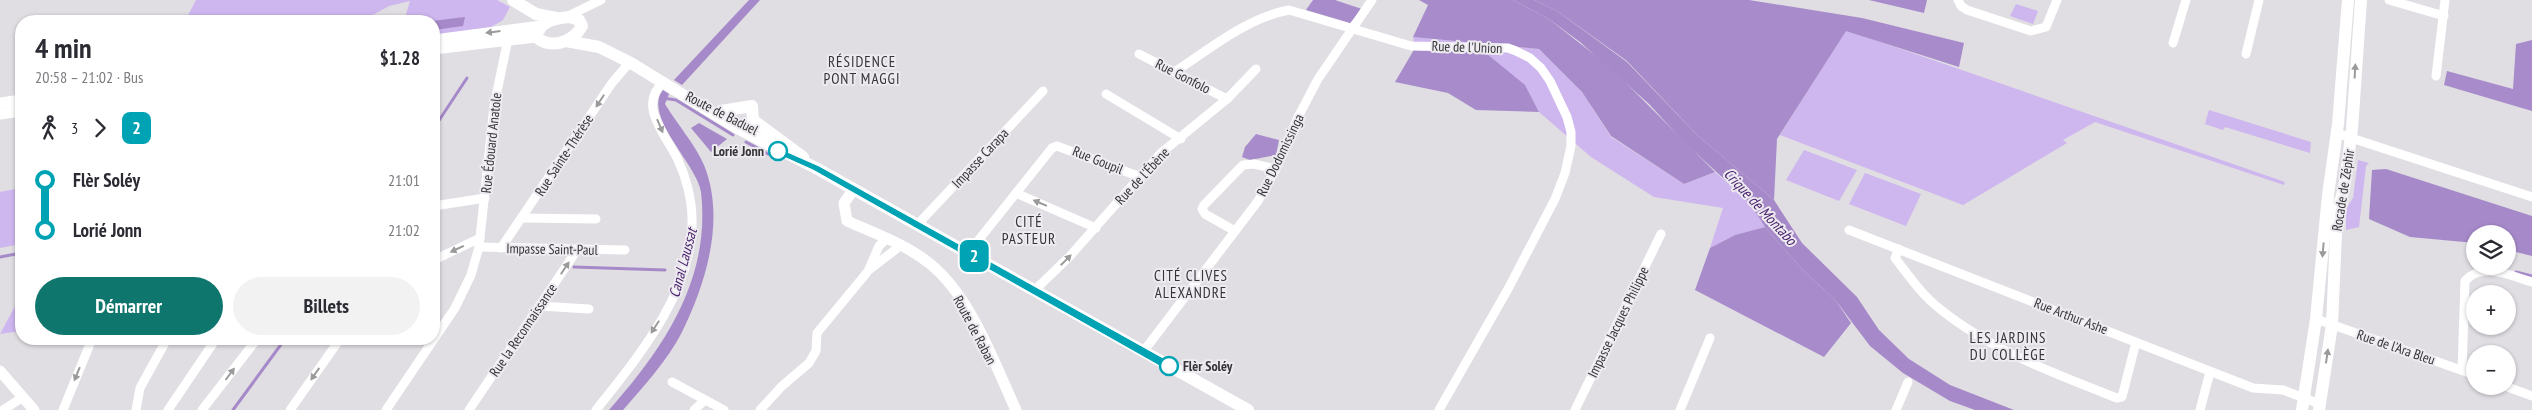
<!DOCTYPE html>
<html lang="fr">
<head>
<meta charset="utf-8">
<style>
  :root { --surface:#fff; --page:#f2f2f3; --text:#2b2b33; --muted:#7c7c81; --accent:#0f766e }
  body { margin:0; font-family:"PT Sans Narrow",sans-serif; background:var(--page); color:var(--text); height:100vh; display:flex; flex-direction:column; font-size:19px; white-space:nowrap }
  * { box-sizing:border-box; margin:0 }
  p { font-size:16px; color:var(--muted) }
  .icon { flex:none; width:28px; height:28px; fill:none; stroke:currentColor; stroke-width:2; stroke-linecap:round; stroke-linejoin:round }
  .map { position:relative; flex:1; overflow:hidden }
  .details { position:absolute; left:15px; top:15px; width:425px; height:330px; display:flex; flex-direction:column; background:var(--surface); border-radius:20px; box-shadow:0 1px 4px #0004 }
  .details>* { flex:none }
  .badge { padding:0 10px; border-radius:8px; font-size:18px; line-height:32px }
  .controls { position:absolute; left:2466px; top:225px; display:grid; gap:10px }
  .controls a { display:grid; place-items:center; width:50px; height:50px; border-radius:50%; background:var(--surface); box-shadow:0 1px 4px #0004; font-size:25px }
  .map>.badge { position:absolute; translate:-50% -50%; box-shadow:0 0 0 2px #fff }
  .legs { display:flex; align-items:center; gap:8px; height:55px; padding:0 20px; font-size:16px }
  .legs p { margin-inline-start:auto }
  .summary { display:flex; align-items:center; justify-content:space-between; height:85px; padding:0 20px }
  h1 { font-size:28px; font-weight:800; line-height:38px }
  .action { display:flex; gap:10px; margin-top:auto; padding:10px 20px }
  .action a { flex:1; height:58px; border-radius:30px; background:var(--accent); color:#fff; font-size:20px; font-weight:800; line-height:58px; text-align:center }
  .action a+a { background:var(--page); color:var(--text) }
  ul { padding:0 20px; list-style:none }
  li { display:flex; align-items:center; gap:18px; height:50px; font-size:19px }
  li i { display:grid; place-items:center; width:8px; height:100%; margin:0 6px; background:currentColor }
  li i::after { content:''; width:12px; height:12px; margin:-6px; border:4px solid; border-radius:50%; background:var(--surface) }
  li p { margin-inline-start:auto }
  li:first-child i { background:linear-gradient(#0000 50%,currentColor 0) }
  li:last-child i { background:linear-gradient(currentColor 50%,#0000 0) }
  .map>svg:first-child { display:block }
  .green { fill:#ceb6ee }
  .forest { fill:#a78bcb }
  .water { fill:#a689c9 }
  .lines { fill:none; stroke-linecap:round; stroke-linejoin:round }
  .stream { stroke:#a689c9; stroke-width:3 }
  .minor { stroke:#fff; stroke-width:9 }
  .tertiary { stroke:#fff; stroke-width:11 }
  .secondary { stroke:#fff; stroke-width:12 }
  .oneway { fill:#9a9a9b }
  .line-1 { fill:#00a3b4; stroke:#fff }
  .stop-1-dot { fill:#fff; stroke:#00a3b4; stroke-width:2.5 }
  .labels { text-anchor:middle; stroke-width:4; stroke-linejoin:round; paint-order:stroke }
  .street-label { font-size:14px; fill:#353437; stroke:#edeaf0 }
  .stop-label { font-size:14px; font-weight:bold; fill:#353437; stroke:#edeaf0; text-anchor:end }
  .neighbourhood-label { font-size:15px; letter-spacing:1px; fill:#353437; stroke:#edeaf0 }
  .water-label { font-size:15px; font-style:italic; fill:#461e6a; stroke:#edeaf0 }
</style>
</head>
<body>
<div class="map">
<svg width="2532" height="410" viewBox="0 0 2532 410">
  <rect width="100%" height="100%" fill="#e0dde3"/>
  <g class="green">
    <polygon points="196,0 497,0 510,7 503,20 491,27 434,36 434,21 404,21 410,1 389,6 362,21 185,21"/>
    <polygon points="2016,4 2038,11 2033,24 2010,16"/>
    <polygon points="1846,30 2285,182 2284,185 2095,122 2063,140 2067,143 1963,205 1780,135"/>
    <polygon points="1413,37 1539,49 1582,92 1611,137 1684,184 1715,172 1749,202 1765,227 1735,235 1710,248 1723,208 1654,197 1591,157 1539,112 1525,85 1415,48"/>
    <polygon points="2209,110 2311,142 2310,153 2225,127 2223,130 2205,124"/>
    <polygon points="1804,150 1857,170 1839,201 1786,180"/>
    <polygon points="2358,160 2369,163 2366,166 2359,227 2346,230 2346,209 2353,198"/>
    <polygon points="1865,173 1921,194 1906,226 1849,204"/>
    <polygon points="21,188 21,244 0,248 0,192"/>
    <polygon points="21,295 21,331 0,334"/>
  </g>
  <g class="forest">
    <polygon points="1313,0 1335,0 1362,9 1350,23 1306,10"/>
    <polygon points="1419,0 1513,0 1549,19 1610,67 1715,172 1684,184 1611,136 1582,92 1539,49 1413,37 1428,5"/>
    <polygon points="1534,0 1749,0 1862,18 1964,43 1959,67 1846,31 1777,139 1774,200 1697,135 1627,61 1557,11"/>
    <polygon points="1869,0 1927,0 1924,13"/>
    <polygon points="2532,40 2532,111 2444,85 2447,71 2513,89 2516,44"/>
    <polygon points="1415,48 1487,54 1525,85 1539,112 1476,110 1448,93 1395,82"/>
    <polygon points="1256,134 1279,140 1276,155 1250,160 1242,157 1245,147"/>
    <polygon points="1765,227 1803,270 1836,301 1851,323 1824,357 1695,290 1710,248 1735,235"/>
  </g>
  <g class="water">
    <polygon points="749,0 760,0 682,85 674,80"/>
    <polygon points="1513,0 1534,0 1557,11 1627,62 1697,135 1774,200 1802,243 1857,297 1879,330 1909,359 1950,385 2014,410 1975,410 1950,401 1903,373 1870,346 1836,301 1803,270 1765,227 1749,202 1684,142 1649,104 1580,42 1549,19"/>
    <polygon points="465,17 463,26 434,30 432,21"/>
    <path d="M663,90L669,94L665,104C677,124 695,144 704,165C726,219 706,284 681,334C667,361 643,387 623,410H609C664,348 711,279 701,192C697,164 642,116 663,90Z"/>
    <polygon points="699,123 727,139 711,152 691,128"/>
    <polygon points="2386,169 2532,216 2532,256 2508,250 2508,234 2475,234 2475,243 2410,237 2369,219 2372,170"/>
  </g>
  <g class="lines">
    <g class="stream">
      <polyline points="663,98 676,100 733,135"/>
      <polyline points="434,128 467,78"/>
      <polyline points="746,142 768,154"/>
      <polyline points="0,257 21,253"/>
      <polyline points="2471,262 2475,263"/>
      <polyline points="574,267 665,270"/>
      <polyline points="2516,272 2532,276"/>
      <polyline points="233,410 285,339"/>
    </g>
    <g class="minor">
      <polyline points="1958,0 1961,6 1967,10 2031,31 2046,27 2057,0"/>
      <polyline points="2389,0 2444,16"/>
      <polyline points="566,17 601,0"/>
      <polyline points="2173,43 2186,0"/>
      <polyline points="1139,54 1227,99"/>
      <polyline points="2246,54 2259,0"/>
      <path d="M1176,71C1211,48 1247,18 1289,10L1411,46L1508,48L1516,51L1530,58L1541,68L1550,81L1567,117L1571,132V146L1565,173L1555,199L1508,289L1439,410"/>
      <polyline points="2436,76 2445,0"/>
      <polyline points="1106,94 1181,139"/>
      <polyline points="2336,133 2532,197"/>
      <polyline points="1016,193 1096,228"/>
      <polyline points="434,206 485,198"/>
      <polyline points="523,218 596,219"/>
      <polyline points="918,224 1043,91"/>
      <polyline points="1849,230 2253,388 2283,390 2320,404"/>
      <polyline points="1235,231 1205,214 1202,209 1204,205 1243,165 1254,164 1276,169"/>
      <polyline points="479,247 625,250"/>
      <polyline points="501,248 612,83 629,63"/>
      <path d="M1899,249L1895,258C1909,276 1922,295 1940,309C1992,351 2056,374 2117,398L2122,397L2136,342"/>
      <polyline points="966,251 973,247 1052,148 1057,146 1138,176"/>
      <polyline points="434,260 480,238"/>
      <polyline points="869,269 879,246 886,239"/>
      <polyline points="1035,290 1070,256 1161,153 1227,99 1256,69"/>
      <polyline points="540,306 589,309"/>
      <polyline points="2316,319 2475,375"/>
      <polyline points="1143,352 1258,201 1276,169 1298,117 1318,79 1372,0"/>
      <path d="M2462,370L2465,281C2482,261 2511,276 2532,282"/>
      <polyline points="672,382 724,410"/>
      <polyline points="2505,386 2532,396"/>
      <polyline points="3,410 23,397"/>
      <polyline points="63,410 92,339"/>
      <polyline points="136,410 140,388 167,339"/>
      <polyline points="168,410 216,339"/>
      <polyline points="202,410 257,339"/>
      <polyline points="290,410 340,339"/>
      <polyline points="386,410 455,308 471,275 479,247 494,106 508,39"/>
      <polyline points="469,410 577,250"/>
      <path d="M596,410C638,357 694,291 692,219C692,200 686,177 678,160C667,136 636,105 664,82"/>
      <polyline points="694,410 705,400"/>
      <polyline points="760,410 782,386 809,363 816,351 817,333 869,270 900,246"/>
      <polyline points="1575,410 1661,234"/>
      <polyline points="1680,410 1710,338"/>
      <polyline points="1896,410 1908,382"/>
      <polyline points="2200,410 2210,372"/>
    </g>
    <g class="tertiary">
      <polyline points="434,40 541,26"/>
      <polyline points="434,49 536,37"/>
      <polyline points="0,103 21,100"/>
      <polyline points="0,114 21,111"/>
      <path d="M854,189L844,203L847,221C874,233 905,244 929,263C971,296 994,363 1016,410"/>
      <polyline points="0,371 34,410"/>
    </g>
    <g class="secondary">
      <polyline points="513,0 536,14 556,18"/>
      <path d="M570,17L579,20L582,26C573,42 551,50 536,37C540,21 555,18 570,17Z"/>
      <polyline points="566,41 599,47 631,63 737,128 816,168 1248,410"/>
      <polyline points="721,111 752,106 753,120 803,157"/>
      <polyline points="2302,410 2316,319 2328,195 2338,124 2348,0"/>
      <polyline points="2319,410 2332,325 2337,211 2344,189 2352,129 2361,0"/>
    </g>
  </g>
  <defs><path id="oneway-solid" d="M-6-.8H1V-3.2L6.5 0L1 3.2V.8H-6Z" transform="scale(1.25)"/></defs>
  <g class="oneway">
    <use href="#oneway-solid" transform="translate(493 32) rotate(173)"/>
    <use href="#oneway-solid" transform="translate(2355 71) rotate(-87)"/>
    <use href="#oneway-solid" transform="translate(600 101) rotate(123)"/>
    <use href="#oneway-solid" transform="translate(660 126) rotate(67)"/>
    <use href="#oneway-solid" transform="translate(1040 203) rotate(-157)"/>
    <use href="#oneway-solid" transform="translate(457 249) rotate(155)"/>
    <use href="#oneway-solid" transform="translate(2323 250) rotate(95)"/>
    <use href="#oneway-solid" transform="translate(1066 260) rotate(-45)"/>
    <use href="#oneway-solid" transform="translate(565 268) rotate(-56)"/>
    <use href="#oneway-solid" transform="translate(655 327) rotate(123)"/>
    <use href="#oneway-solid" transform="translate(2327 356) rotate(-82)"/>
    <use href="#oneway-solid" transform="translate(77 374) rotate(112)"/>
    <use href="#oneway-solid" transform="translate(230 374) rotate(-53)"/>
    <use href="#oneway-solid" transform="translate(315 374) rotate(125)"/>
  </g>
  <polygon class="line-1" points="778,148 819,166 1172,363 1172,369 1165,369 813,170 775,153 775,149"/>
  <g class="stop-1-dot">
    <circle cx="778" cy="151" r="9"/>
    <circle cx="1169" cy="366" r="9"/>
  </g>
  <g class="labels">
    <g class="street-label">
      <text transform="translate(1467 47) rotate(2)" y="5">Rue de l'Union</text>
      <text transform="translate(1183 76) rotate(27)" y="5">Rue Gonfolo</text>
      <text transform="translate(722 113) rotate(27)" y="5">Route de Baduel</text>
      <text transform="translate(491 143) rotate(-84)" y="5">Rue Édouard Anatole</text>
      <text transform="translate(564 155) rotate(-57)" y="5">Rue Sainte-Thérèse</text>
      <text transform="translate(1280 155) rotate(-64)" y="5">Rue Dodomissinga</text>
      <text transform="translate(980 158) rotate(-47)" y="5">Impasse Carapa</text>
      <text transform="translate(1098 160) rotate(22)" y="5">Rue Goupil</text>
      <text transform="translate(1142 176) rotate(-47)" y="5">Rue de l'Ébène</text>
      <text transform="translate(2343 190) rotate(-81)" y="5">Rocade de Zéphir</text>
      <text transform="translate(552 249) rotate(1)" y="5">Impasse Saint-Paul</text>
      <text transform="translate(2071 316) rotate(21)" y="5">Rue Arthur Ashe</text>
      <text transform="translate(1618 322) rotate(-64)" y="5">Impasse Jacques Philippe</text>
      <text transform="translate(523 330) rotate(-56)" y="5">Rue la Reconnaissance</text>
      <text transform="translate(975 330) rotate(62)" y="5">Route de Raban</text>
      <text transform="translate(2396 347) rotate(19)" y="5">Rue de l'Ara Bleu</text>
    </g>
    <g class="stop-label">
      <text x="764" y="156">Lorié Jonn</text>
      <text x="1183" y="371" text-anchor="start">Flèr Soléy</text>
    </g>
    <g class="neighbourhood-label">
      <text x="862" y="67">RÉSIDENCE<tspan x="862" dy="17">PONT MAGGI</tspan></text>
      <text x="1029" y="227">CITÉ<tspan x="1029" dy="17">PASTEUR</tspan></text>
      <text x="1191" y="281">CITÉ CLIVES<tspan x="1191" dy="17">ALEXANDRE</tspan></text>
      <text x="2008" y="343">LES JARDINS<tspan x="2008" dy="17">DU COLLÈGE</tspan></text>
    </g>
    <g class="water-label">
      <text transform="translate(1760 207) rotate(47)" y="5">Crique de Montabo</text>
      <text transform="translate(683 263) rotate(-75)" y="5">Canal Laussat</text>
    </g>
  </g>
</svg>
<div class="controls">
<a><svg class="icon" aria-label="layers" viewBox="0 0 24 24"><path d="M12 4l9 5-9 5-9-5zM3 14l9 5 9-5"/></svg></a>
<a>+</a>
<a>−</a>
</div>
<b class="badge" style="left:974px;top:256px;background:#00a3b4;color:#fff">2</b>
<section class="details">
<div class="summary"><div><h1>4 min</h1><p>20:58 – 21:02 · Bus</p></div><b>$1.28</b></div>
<div class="legs"><svg class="icon" aria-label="walk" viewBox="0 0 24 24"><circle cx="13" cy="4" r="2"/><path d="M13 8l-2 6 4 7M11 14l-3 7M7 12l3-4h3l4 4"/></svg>3<svg class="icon" aria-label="forward" viewBox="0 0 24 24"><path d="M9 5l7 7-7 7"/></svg><b class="badge" style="background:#00a3b4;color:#fff">2</b></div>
<ul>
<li><i style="color:#00a3b4"></i><b>Flèr Soléy</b><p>21:01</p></li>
<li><i style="color:#00a3b4"></i><b>Lorié Jonn</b><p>21:02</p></li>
</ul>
<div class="action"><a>Démarrer</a><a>Billets</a></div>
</section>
</div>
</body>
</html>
